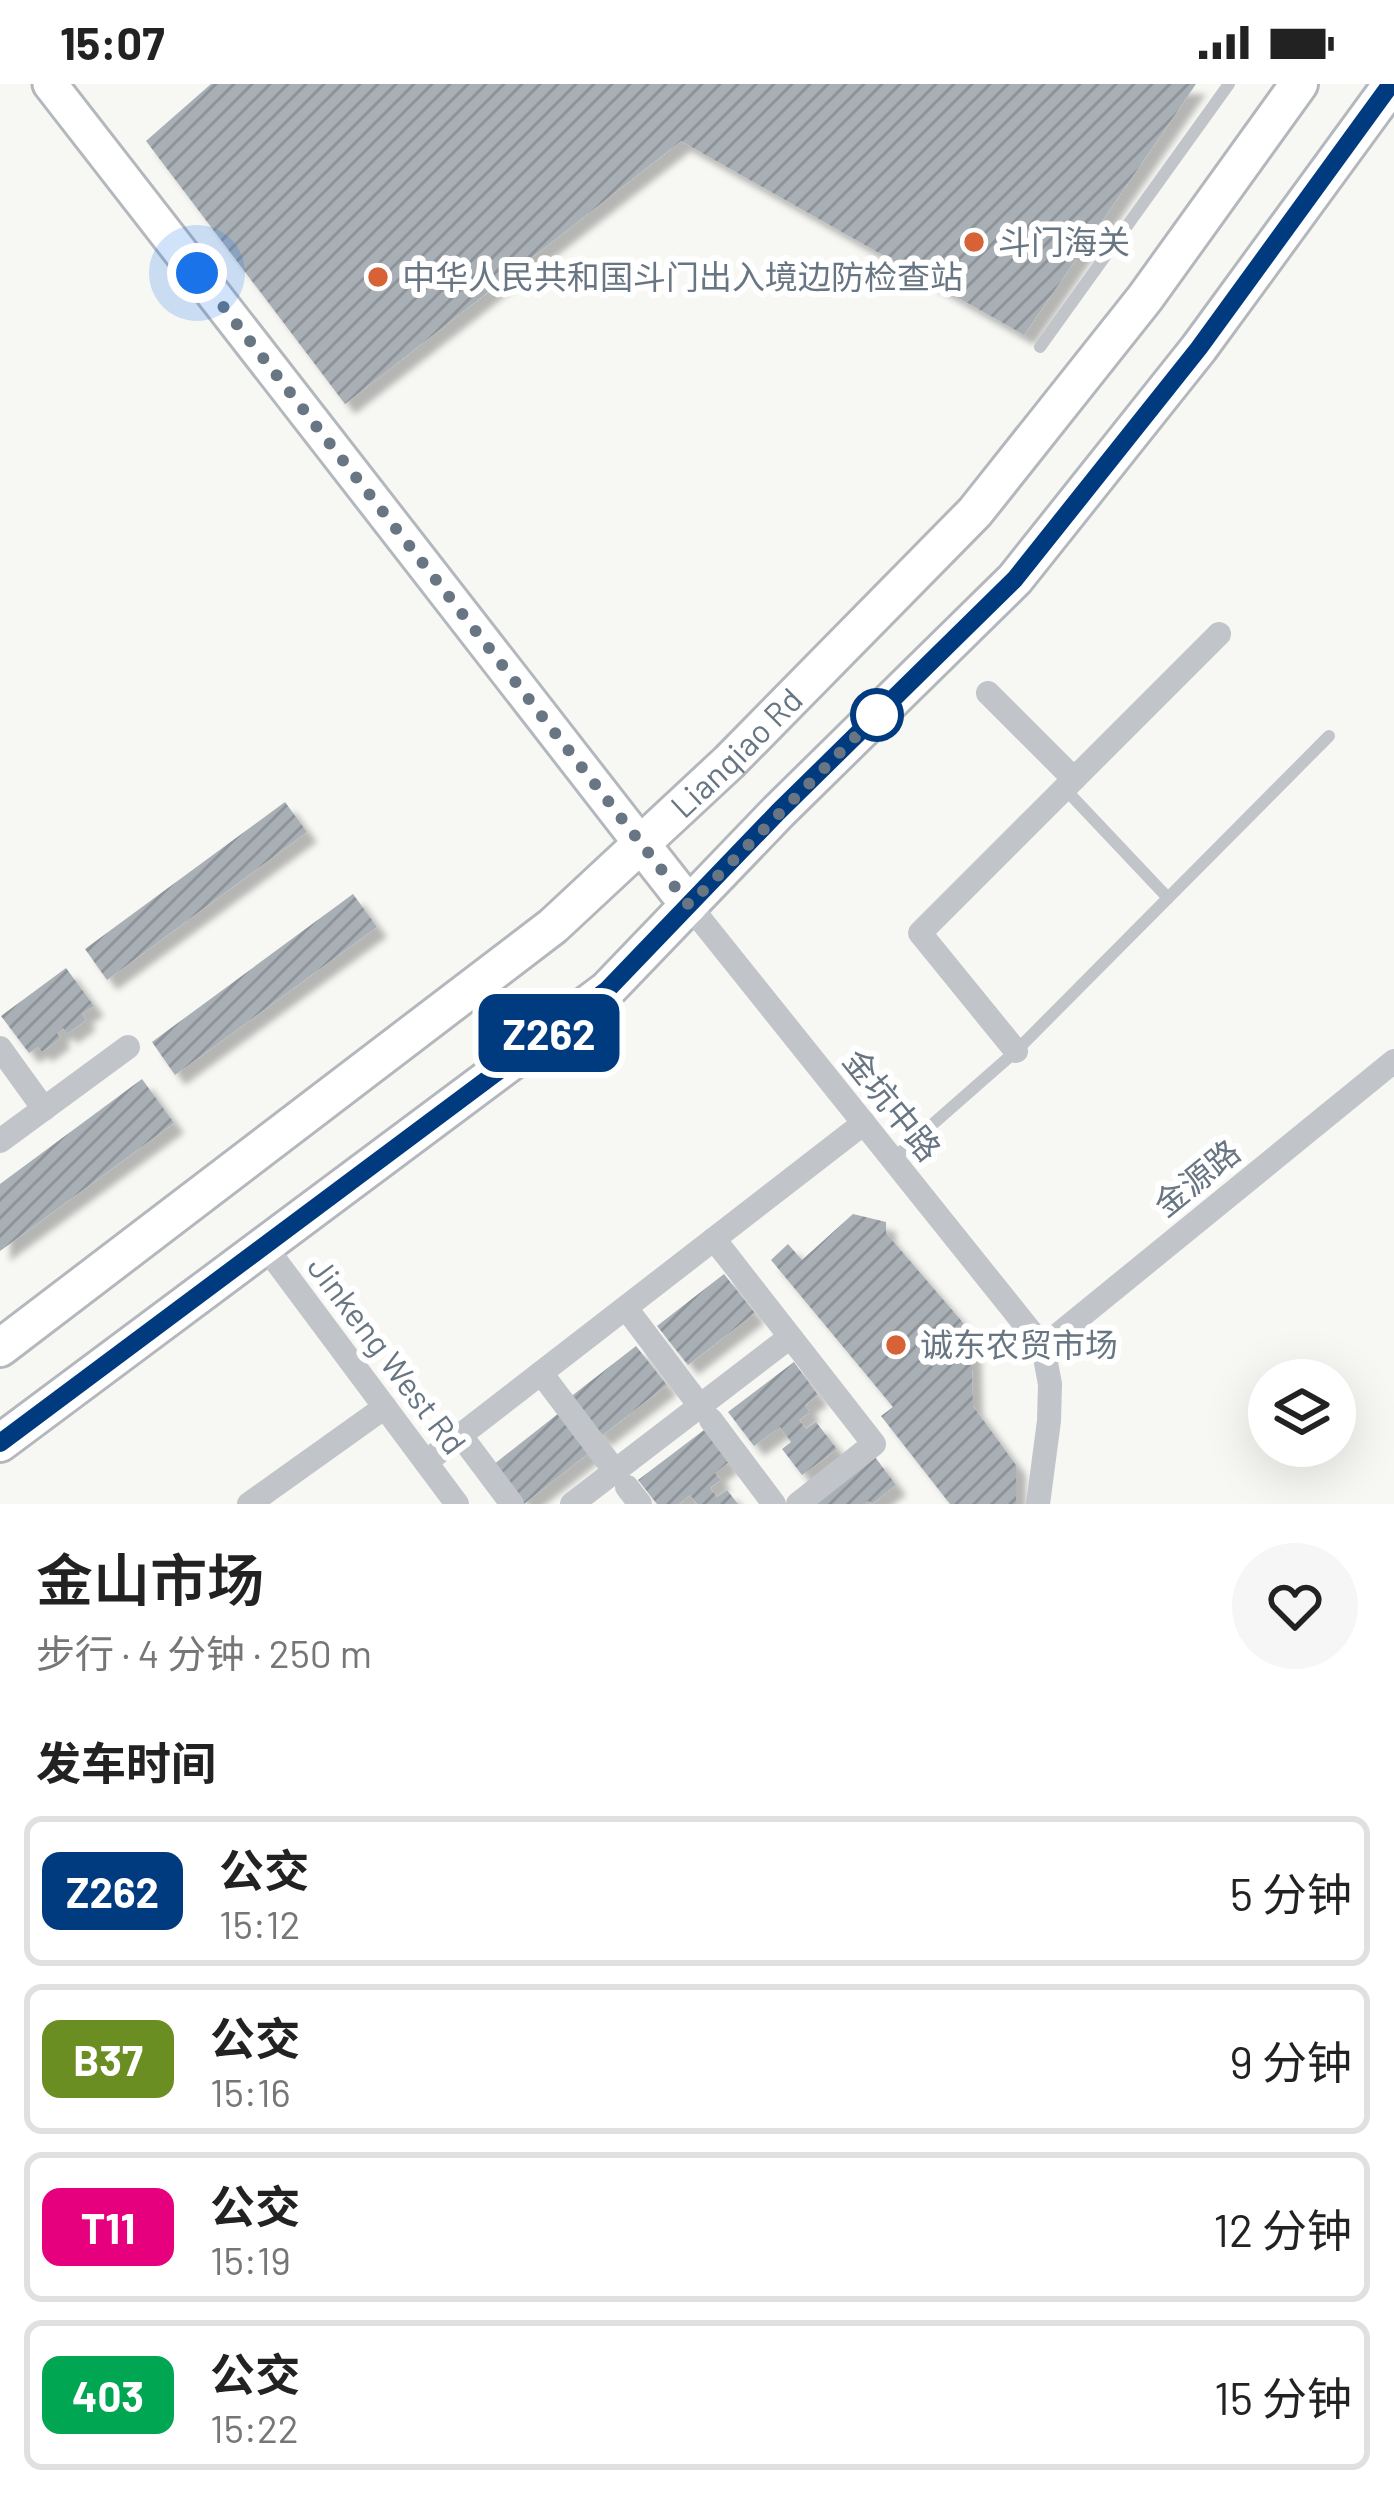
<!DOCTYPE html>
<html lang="zh">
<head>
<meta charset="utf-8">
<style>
  :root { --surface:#fff; --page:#f6f6f6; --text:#222; --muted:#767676; --line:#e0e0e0 }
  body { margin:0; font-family:Barlow,"Noto Sans SC",sans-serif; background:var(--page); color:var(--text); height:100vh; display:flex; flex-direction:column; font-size:45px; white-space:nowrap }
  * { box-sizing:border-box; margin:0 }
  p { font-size:39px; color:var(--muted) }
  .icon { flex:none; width:66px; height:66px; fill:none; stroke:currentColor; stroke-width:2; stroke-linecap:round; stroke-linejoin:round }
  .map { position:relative; height:1420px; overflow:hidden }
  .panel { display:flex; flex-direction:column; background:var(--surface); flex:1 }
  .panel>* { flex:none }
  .badge { padding:0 24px; border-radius:18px; font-size:42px; line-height:78px }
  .controls { position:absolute; left:1248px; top:1275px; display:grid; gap:24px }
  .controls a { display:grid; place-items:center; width:108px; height:108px; border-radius:50%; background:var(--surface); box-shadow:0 12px 48px #0002; font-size:60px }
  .you { position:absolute; width:60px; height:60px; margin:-30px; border:9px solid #fff; border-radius:50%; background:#1a73e8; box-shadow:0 0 0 18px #1a73e833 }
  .map>.badge { position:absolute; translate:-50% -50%; box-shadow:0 0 0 6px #fff }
  h2 { padding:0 36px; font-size:45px; line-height:108px }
  .round { display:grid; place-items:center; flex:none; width:126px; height:126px; border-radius:63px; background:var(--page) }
  .summary { display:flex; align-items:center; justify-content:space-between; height:204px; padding:0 36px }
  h1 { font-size:57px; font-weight:600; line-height:90px }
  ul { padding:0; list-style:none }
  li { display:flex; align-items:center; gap:36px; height:150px; margin:0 24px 18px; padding:0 12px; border:6px solid var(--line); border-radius:18px }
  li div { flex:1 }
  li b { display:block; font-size:45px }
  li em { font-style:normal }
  li .badge { min-width:132px; font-weight:700; text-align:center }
  .status { display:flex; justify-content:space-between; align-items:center; height:84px; padding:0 60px; background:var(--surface); direction:ltr }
  .status svg { height:33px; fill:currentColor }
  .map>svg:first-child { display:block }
  .building { fill:url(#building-hatch); filter:url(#shadow) }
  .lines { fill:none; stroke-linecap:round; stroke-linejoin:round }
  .secondary-casing { stroke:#b3b8bc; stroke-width:39 }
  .primary-casing { stroke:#b4b8bc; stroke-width:42 }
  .lane { stroke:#c1c4c8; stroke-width:12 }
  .street { stroke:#c1c4c8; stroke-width:24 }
  .secondary { stroke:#fff; stroke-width:33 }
  .primary { stroke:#fff; stroke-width:36 }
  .line-casing { stroke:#fff; stroke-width:27 }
  .line { stroke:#003b80; stroke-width:18 }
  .walk { stroke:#687683; stroke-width:12; stroke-dasharray:0 21.6 }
  .poi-dot { fill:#d66235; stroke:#fff; stroke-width:4.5 }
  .stop-dot { fill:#fff; stroke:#003b80; stroke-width:6 }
  .labels { text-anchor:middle; stroke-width:12; stroke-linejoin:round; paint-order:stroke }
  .poi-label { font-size:33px; fill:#687683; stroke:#fff; text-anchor:start }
  .street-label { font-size:33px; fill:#687683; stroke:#fff }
</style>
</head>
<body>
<div class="status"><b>15:07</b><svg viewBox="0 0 49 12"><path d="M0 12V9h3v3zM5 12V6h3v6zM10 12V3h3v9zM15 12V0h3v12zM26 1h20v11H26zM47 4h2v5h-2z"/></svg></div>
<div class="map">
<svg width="1394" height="1420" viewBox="0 0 1394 1420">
  <defs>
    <pattern id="building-hatch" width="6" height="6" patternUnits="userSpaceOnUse" patternTransform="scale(3)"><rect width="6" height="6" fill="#a8afb5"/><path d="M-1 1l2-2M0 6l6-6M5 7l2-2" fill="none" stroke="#8d9399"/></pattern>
    <filter id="shadow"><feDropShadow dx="10" dy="10" stdDeviation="3" flood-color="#0004"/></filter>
  </defs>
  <rect width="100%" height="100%" fill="#f7f7f4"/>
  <g class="building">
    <polygon points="211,0 1196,0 1024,251 681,57 345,320 146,57"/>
    <polygon points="285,718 307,748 107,896 85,865"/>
    <polygon points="353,810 377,843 175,991 152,958"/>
    <polygon points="66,884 94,922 82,930 86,936 67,950 63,944 57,949 61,954 42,968 38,963 29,969 1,932"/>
    <polygon points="142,995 174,1039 0,1167 0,1100"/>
    <polygon points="853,1130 886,1138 886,1149 971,1248 973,1322 1016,1381 1016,1420 950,1420 881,1332 893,1323 771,1176 788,1160 802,1176"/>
    <polygon points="724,1190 755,1229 688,1281 657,1242"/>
    <polygon points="636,1262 667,1301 600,1353 569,1314"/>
    <polygon points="794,1278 818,1311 805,1321 810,1328 799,1336 806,1345 816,1338 837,1365 802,1391 782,1365 791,1358 780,1343 754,1362 728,1328"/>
    <polygon points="559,1329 590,1368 524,1420 493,1381"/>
    <polygon points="704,1346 729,1378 715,1389 721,1396 710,1404 717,1413 727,1406 738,1420 697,1420 690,1411 679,1420 657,1420 638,1396"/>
    <polygon points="875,1373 896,1401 872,1420 868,1417 864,1420 815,1420"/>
  </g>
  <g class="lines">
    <g class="secondary-casing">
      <polyline id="secondary" points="50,0 641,760"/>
    </g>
    <g class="primary-casing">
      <g id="primary">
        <polyline points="641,760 689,821"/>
        <path id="s1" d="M0,1264L553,842L729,678L975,428L1145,214L1299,0"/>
        <polyline points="0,1359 607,906 778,728 1015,495 1199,264 1392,0"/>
      </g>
    </g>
    <g class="lane">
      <polyline points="1040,263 1229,0"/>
      <polyline points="1065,705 1168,814"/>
      <polyline points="893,1075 1016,967 1329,652"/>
    </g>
    <g class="street">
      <polyline points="988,609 1074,695"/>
      <polyline points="689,821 1043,1263 1050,1300 1049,1337 1038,1420"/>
      <polyline points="0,964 44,1025"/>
      <polyline points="1016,967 920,849 1219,550"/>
      <polyline points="0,1057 128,963"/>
      <polyline points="714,1155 874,1360 798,1420"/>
      <polyline points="264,1161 457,1420"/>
      <polyline points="626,1224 700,1322"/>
      <polyline points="1043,1263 1394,977"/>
      <polyline points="541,1289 615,1387"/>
      <polyline points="711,1336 774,1420"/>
      <polyline points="461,1352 512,1420"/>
      <polyline points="426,1378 864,1039"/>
      <polyline points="627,1403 640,1420"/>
      <polyline points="249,1420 385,1323"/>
      <polyline points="572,1420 790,1253"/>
    </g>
    <use href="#secondary" class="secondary"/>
    <use href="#primary" class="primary"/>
  </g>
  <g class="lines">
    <g class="line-casing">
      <polyline id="line" points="0,1359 607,906 778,728 1015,495 1199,264 1391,0"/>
    </g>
    <use href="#line" class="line"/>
    <polyline class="walk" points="197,189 689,821 880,628 877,631"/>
  </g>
  <g class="poi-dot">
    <circle cx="974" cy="158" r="12"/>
    <circle cx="378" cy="193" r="12"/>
    <circle cx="896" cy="1261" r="12"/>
  </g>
  <circle class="stop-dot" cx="877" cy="631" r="24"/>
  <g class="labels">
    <g class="poi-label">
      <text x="998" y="170">斗门海关</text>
      <text x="402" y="205">中华人民共和国斗门出入境边防检查站</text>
      <text x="920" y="1273">诚东农贸市场</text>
    </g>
    <g class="street-label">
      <text dy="12" stroke="none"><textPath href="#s1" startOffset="948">Lianqiao Rd</textPath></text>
      <text transform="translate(892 1021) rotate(51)" y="12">金坑中路</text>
      <text transform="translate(1197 1094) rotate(-39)" y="12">金源路</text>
      <text transform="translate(387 1271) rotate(53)" y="12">Jinkeng West Rd</text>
    </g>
  </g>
</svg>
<div class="controls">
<a><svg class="icon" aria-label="layers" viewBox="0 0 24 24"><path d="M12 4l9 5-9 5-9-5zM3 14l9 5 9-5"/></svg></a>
</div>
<div class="you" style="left:197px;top:189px"></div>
<b class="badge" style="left:549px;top:949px;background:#003b80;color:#fff">Z262</b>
</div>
<section class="panel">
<div class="summary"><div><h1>金山市场</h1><p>步行 · 4 分钟 · 250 m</p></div><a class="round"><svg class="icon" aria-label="heart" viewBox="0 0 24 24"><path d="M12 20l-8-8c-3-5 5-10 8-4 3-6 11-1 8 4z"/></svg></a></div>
<h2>发车时间</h2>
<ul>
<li><span class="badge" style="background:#003b80;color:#fff">Z262</span><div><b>公交</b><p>15:12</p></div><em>5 分钟</em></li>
<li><span class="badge" style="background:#6b8e23;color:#fff">B37</span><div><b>公交</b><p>15:16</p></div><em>9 分钟</em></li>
<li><span class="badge" style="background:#e6007e;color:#fff">T11</span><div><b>公交</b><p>15:19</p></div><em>12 分钟</em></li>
<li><span class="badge" style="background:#00a651;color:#fff">403</span><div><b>公交</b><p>15:22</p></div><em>15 分钟</em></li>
</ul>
</section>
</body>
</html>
